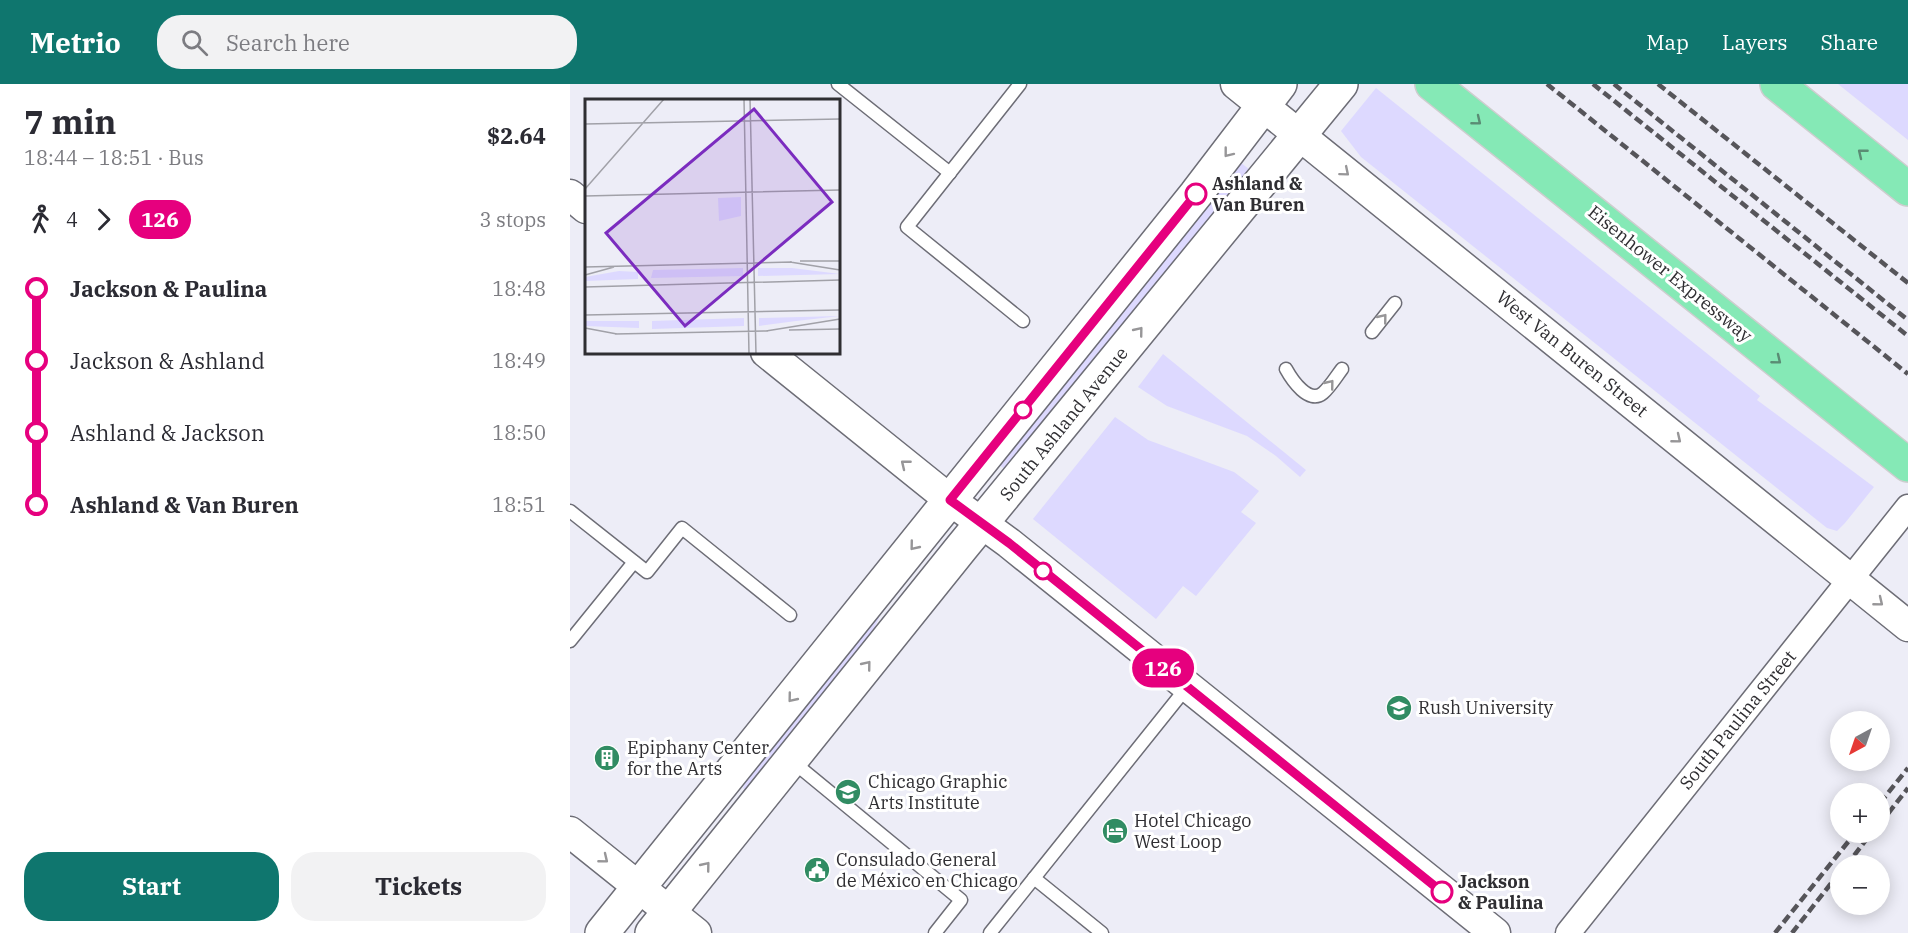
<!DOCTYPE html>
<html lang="en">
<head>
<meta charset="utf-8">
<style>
  :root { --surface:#fff; --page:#f2f2f3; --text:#2b2b33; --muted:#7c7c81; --accent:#0f766e }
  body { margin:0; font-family:"IBM Plex Serif",serif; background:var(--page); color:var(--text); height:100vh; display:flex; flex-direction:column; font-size:22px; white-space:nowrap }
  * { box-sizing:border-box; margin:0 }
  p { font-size:20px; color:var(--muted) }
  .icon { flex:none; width:33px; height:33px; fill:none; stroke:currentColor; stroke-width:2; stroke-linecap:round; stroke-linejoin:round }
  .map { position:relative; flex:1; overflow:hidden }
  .panel { display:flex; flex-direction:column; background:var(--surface); width:570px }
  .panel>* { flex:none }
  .badge { padding:0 12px; border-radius:20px; font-size:21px; line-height:39px }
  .needle { width:39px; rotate:220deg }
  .buttons { position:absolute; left:1260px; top:627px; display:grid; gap:12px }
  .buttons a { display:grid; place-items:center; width:60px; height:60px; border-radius:50%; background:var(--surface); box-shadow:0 3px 15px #0003; font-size:30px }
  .map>.badge { position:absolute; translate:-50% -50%; box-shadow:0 0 0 3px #fff }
  .legs { display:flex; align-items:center; gap:9px; height:66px; padding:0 24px; font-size:20px }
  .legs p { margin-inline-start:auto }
  .overview { display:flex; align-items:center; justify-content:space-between; height:102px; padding:0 24px }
  h1 { font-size:33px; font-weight:700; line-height:45px }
  .primary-button { display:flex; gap:12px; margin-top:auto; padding:12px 24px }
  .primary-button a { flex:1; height:69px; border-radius:24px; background:var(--accent); color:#fff; font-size:24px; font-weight:700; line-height:69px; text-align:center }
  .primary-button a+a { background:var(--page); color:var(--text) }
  ul { padding:0 24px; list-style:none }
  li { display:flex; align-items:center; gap:21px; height:72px; font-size:22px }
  li i { display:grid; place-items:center; width:9px; height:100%; margin:0 8px; background:currentColor }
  li i::after { content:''; width:15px; height:15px; margin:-8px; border:4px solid; border-radius:50%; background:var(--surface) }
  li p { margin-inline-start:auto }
  li:first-child i { background:linear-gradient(#0000 50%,currentColor 0) }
  li:last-child i { background:linear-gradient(currentColor 50%,#0000 0) }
  header { display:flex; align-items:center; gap:36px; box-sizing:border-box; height:84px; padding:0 30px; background:var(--accent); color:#fff }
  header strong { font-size:28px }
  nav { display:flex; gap:33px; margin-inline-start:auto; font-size:21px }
  .search { width:420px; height:54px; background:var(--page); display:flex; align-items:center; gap:15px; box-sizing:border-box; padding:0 21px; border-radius:24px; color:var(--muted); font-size:22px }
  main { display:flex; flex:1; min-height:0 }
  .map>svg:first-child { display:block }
  .green { fill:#ddd9ff }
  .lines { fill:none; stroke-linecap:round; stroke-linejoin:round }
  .service-casing { stroke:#6d6d76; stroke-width:15 }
  .minor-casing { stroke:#6d6d76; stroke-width:27 }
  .tertiary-casing { stroke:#6d6d76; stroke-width:33 }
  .secondary-casing { stroke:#6d6d76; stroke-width:36 }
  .motorway-casing { stroke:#cdcdce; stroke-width:36 }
  .service { stroke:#fff; stroke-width:12 }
  .minor { stroke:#fff; stroke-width:24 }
  .tertiary { stroke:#fff; stroke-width:30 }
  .secondary { stroke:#fff; stroke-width:33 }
  .motorway { stroke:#85e9b6; stroke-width:33 }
  .rail { stroke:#56555a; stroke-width:4.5; stroke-dasharray:9 4.5; stroke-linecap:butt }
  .oneway { stroke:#5a8c74 }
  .oneway2 { stroke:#979698 }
  .line-1-casing { stroke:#fff; stroke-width:14 }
  .line-1 { stroke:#e6007e; stroke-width:9 }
  .stop-1-dot { fill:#fff; stroke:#e6007e; stroke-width:3 }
  .labels { text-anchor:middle; stroke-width:6; stroke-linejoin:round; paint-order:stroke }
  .stop-label { font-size:18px; font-weight:bold; fill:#2f2e32; stroke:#fff; text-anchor:start }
  .street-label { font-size:18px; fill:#2f2e32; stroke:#fff }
  .poi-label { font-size:18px; fill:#2f2e32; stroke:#fff; text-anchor:start }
  .inset-road { fill:none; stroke:#a1a1a8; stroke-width:1.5 }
  .view { fill:#7b2cbf; fill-opacity:0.15; stroke:#7b2cbf; stroke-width:3 }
  .inset-edge { fill:none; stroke:#2f2e32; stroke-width:3 }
</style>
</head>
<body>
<header>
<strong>Metrio</strong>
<div class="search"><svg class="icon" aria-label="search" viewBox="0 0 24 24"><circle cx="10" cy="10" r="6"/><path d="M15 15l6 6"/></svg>Search here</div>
<nav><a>Map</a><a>Layers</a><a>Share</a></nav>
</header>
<main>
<section class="panel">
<div class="overview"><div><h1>7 min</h1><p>18:44 – 18:51 · Bus</p></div><b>$2.64</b></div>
<div class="legs"><svg class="icon" aria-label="walk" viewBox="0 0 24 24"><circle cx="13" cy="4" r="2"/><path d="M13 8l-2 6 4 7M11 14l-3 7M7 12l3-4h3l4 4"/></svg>4<svg class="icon" aria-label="forward" viewBox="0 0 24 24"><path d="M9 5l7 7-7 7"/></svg><b class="badge" style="background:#e6007e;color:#fff">126</b><p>3 stops</p></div>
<ul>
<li><i style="color:#e6007e"></i><b>Jackson &amp; Paulina</b><p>18:48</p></li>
<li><i style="color:#e6007e"></i><span>Jackson &amp; Ashland</span><p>18:49</p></li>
<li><i style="color:#e6007e"></i><span>Ashland &amp; Jackson</span><p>18:50</p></li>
<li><i style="color:#e6007e"></i><b>Ashland &amp; Van Buren</b><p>18:51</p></li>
</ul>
<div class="primary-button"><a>Start</a><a>Tickets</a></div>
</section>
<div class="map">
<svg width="1338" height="849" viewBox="0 0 1338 849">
  <rect width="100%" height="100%" fill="#ededf7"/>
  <g class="green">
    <polygon points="1268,0 1338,0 1338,56"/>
    <polygon points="806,4 1190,312 1187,316 1304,403 1275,439 1267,447 1257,444 791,73 771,47"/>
    <polygon points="670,78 680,86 437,387 427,379"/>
    <polygon points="593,270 736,386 730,393 706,372 677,352 597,322 568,303"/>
    <polygon points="545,333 578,356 664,388 689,407 671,428 686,439 626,512 613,502 586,535 463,435"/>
    <polygon points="306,531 309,534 297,560 178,708 173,704 181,685"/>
  </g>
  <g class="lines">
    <g class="service-casing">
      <g id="service">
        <polyline points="268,0 380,89"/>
        <polyline points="450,0 337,143 453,237"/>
        <polyline points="802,248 825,219"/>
        <path d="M716,285C722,296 739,321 753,309C760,303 766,293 772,285"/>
        <polyline points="0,427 77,488 112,444 220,531"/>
        <polyline points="0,557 64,478"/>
        <polyline points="222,677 391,816 365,849"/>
        <polyline points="464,794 532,849"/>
        <polyline points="420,849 617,603"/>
      </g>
    </g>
    <g class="minor-casing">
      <polyline id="minor" points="998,849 1338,423"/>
    </g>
    <g class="tertiary-casing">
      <g id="tertiary">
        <polyline points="666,0 1338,542"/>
        <polyline points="0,111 16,124"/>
        <polyline points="196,268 380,416 439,459 925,849"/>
        <polyline points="0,748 126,849"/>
      </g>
    </g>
    <g class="secondary-casing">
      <g id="secondary">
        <polyline points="32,849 626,110 710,0"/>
        <polyline points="82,849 392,463 771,0"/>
      </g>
    </g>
    <g class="motorway-casing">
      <g id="motorway">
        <polyline points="862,0 1338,381"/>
        <polyline points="1207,0 1338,105"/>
      </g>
    </g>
    <use href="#service" class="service"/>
    <use href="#minor" class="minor"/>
    <use href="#tertiary" class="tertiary"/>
    <use href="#secondary" class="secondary"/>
    <use href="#motorway" class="motorway"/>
    <g class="rail">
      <polyline points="977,0 1338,290"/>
      <polyline points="1023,0 1338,252"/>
      <polyline points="1044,0 1338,236"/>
      <polyline points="1088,0 1338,199"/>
      <polyline points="1310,719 1338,684"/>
      <polyline points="1310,740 1338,704"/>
      <polyline points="1276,782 1302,748"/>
      <polyline points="1205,849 1286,748"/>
      <polyline points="1222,849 1270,788"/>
    </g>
  </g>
  <defs><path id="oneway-chevron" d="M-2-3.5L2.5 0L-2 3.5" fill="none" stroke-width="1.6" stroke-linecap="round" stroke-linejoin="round" transform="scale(1.5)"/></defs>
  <g class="oneway">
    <use href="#oneway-chevron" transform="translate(907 37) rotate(39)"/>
    <use href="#oneway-chevron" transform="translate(1292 69) rotate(-141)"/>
    <use href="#oneway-chevron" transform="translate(1207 276) rotate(39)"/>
  </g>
  <g class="oneway2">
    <use href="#oneway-chevron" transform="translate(658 69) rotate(128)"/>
    <use href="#oneway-chevron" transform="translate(775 88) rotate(40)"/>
    <use href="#oneway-chevron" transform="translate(813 234) rotate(-51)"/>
    <use href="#oneway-chevron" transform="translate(569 247) rotate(-51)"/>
    <use href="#oneway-chevron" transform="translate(760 300) rotate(-51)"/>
    <use href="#oneway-chevron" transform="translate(1107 355) rotate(39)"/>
    <use href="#oneway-chevron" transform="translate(335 380) rotate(-141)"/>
    <use href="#oneway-chevron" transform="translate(344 462) rotate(129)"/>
    <use href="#oneway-chevron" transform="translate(1309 518) rotate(39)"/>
    <use href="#oneway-chevron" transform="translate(297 581) rotate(-51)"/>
    <use href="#oneway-chevron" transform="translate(222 614) rotate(129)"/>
    <use href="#oneway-chevron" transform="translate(34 775) rotate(39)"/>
    <use href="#oneway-chevron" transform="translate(136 782) rotate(-51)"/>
  </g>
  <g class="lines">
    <g class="line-1-casing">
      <polyline id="line-1" points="626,110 380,416 439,459 872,808"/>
    </g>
    <use href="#line-1" class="line-1"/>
  </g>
  <defs>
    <g id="university-disc" transform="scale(1.35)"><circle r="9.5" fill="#318c63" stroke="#fff"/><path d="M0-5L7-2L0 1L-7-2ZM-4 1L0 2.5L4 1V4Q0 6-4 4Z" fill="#fff"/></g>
    <g id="building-disc" transform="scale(1.35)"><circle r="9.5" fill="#318c63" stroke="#fff"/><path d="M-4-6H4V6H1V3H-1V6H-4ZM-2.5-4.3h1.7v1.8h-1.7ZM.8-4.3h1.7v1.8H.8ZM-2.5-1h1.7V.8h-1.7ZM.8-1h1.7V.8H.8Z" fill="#fff"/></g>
    <g id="school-disc" transform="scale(1.35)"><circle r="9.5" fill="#318c63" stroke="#fff"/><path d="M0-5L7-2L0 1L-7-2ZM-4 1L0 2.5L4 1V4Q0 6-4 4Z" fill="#fff"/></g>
    <g id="hotel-disc" transform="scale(1.35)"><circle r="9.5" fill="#318c63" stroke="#fff"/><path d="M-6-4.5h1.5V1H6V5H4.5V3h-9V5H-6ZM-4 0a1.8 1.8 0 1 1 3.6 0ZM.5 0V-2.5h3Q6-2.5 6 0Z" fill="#fff"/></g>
    <g id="civic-disc" transform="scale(1.35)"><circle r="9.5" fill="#318c63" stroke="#fff"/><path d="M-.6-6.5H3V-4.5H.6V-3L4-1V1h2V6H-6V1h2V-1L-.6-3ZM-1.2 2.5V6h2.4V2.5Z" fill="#fff"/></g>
  </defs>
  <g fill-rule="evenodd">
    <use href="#university-disc" x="829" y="624"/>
    <use href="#building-disc" x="37" y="674"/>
    <use href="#school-disc" x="278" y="708"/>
    <use href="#hotel-disc" x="545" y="747"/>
    <use href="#civic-disc" x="247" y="786"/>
  </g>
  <g class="stop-1-dot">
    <circle cx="626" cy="110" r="10"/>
    <circle cx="453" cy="326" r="8"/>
    <circle cx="473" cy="487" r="8"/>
    <circle cx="872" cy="808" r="10"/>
  </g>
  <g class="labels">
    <g class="stop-label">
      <text x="642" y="106">Ashland &amp;<tspan x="642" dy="21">Van Buren</tspan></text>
      <text x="888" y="804">Jackson<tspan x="888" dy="21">&amp; Paulina</tspan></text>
    </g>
    <g class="street-label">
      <text transform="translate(1100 190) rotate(39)" y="6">Eisenhower Expressway</text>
      <text transform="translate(1002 270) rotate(39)" y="6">West Van Buren Street</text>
      <text transform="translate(494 340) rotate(-51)" y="6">South Ashland Avenue</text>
      <text transform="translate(1168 636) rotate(-51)" y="6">South Paulina Street</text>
    </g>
    <g class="poi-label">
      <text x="848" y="630">Rush University</text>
      <text x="57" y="670">Epiphany Center<tspan x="57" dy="21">for the Arts</tspan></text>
      <text x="298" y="704">Chicago Graphic<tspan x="298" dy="21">Arts Institute</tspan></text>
      <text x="564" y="743">Hotel Chicago<tspan x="564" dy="21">West Loop</tspan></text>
      <text x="266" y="782">Consulado General<tspan x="266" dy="21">de México en Chicago</tspan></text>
    </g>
  </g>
  <g transform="translate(15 15)">
    <rect width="255" height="255" fill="#ededf7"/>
    <path d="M156,98V117L134,122L133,99ZM158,169V177L66,179L68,171ZM173,169H207L255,175L173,177ZM34,172L53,173V180L0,182V178ZM255,217L211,222L174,227V219ZM159,219V227L67,230V222ZM0,222H54V229L0,227Z" fill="#ddd9ff"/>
    <path class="inset-road" d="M159,0L164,255M165,0L171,255M0,25L255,20M0,90L79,0M0,97L255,91M215,162H255M205,163L255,171M0,168L207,163M0,176L29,168M0,188L255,181M0,216L255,211M0,229L32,235M204,231L255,230M181,232L255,220M30,235L183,232"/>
    <path class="view" d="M169,10L247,103L100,227L21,134Z"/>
    <rect width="255" height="255" class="inset-edge"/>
  </g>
</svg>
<div class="buttons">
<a><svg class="needle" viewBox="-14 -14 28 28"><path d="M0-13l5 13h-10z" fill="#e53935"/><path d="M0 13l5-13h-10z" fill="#7c7c81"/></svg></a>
<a>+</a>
<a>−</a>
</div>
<b class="badge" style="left:593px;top:584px;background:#e6007e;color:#fff">126</b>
</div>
</main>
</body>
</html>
